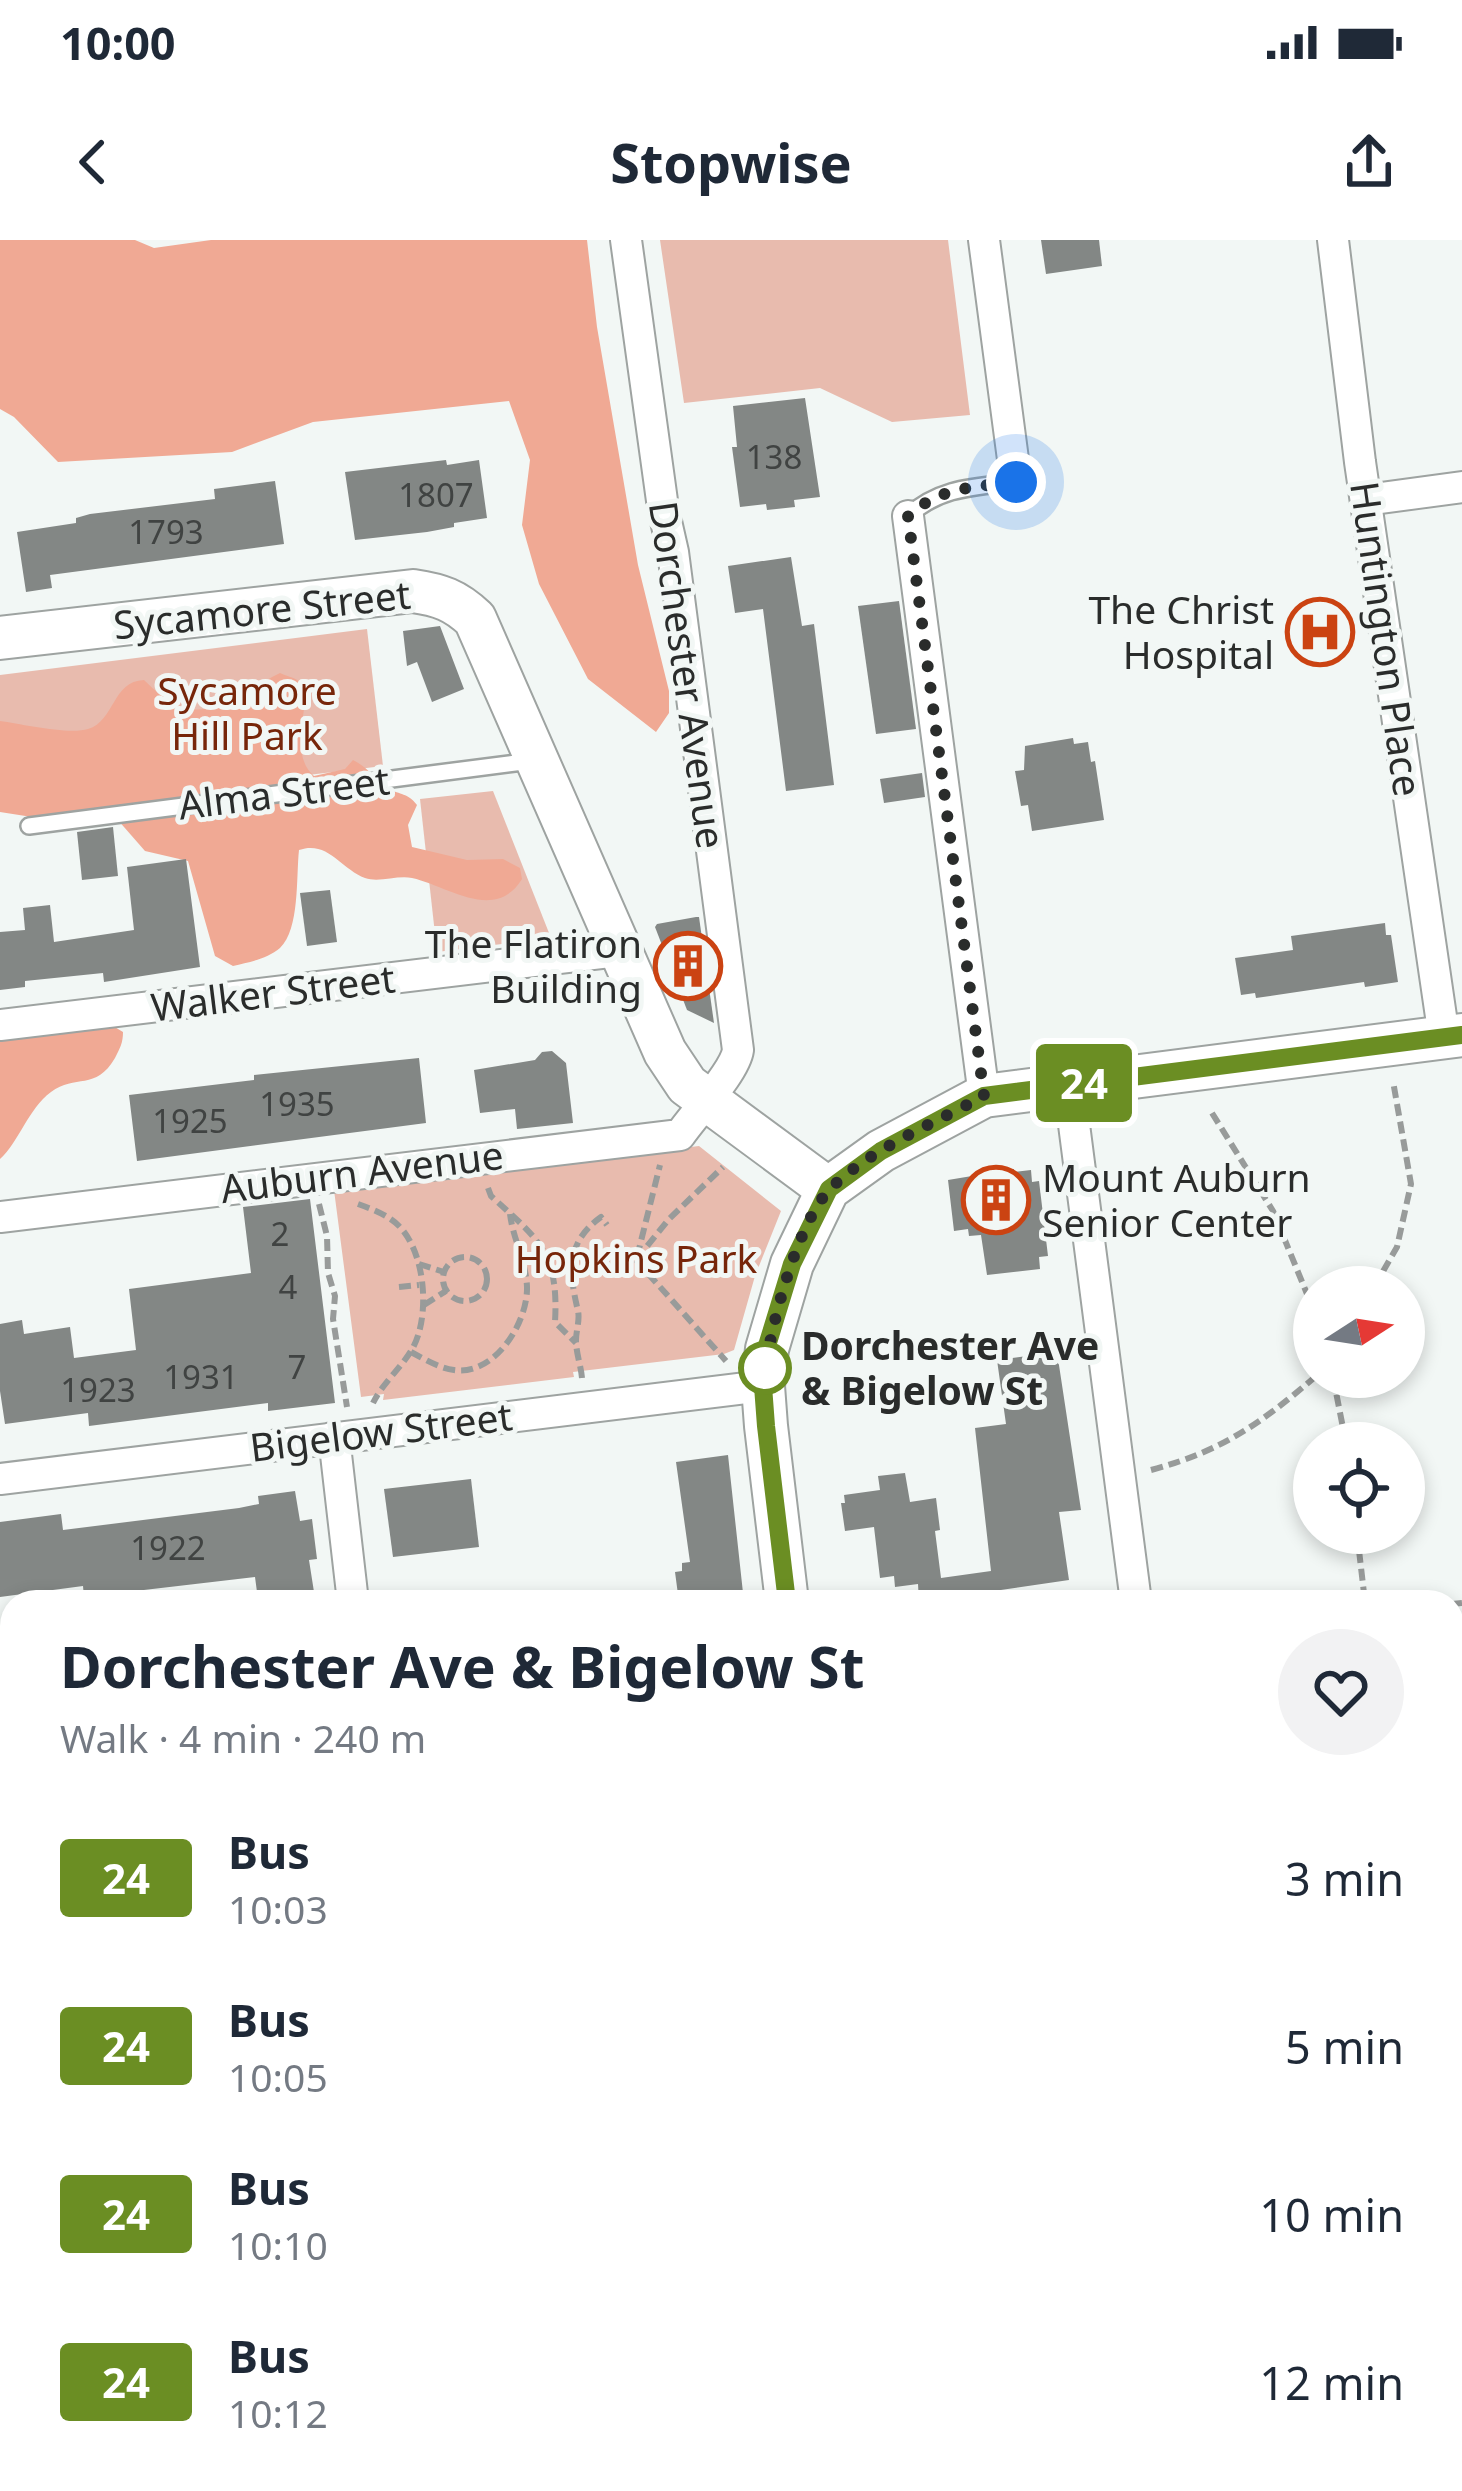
<!DOCTYPE html>
<html lang="en">
<head>
<meta charset="utf-8">
<style>
  :root { --surface:#fff; --page:#f2f2f3; --text:#1f2937; --muted:#747a83 }
  body { margin:0; font-family:"Noto Sans",sans-serif; background:var(--page); color:var(--text); height:100vh; display:flex; flex-direction:column; font-size:45px; white-space:nowrap }
  * { box-sizing:border-box; margin:0 }
  p { font-size:39px; color:var(--muted) }
  .icon { flex:none; width:66px; height:66px; fill:none; stroke:currentColor; stroke-width:2; stroke-linecap:round; stroke-linejoin:round }
  .map { position:relative; flex:1; overflow:hidden }
  .sheet { position:absolute; left:0px; top:1350px; width:1464px; height:903px; display:flex; flex-direction:column; background:var(--surface); border-radius:36px 36px 0 0; box-shadow:0 6px 18px #0003 }
  .sheet>* { flex:none }
  .badge { padding:0 24px; border-radius:9px; font-size:42px; line-height:78px }
  .needle { width:78px; rotate:78deg }
  .tools { position:absolute; left:1293px; top:1026px; display:grid; gap:24px }
  .tools a { display:grid; place-items:center; width:132px; height:132px; border-radius:50%; background:var(--surface); box-shadow:0 6px 18px #0003; font-size:60px }
  .you { position:absolute; width:60px; height:60px; margin:-30px; border:9px solid #fff; border-radius:50%; background:#1a73e8; box-shadow:0 0 0 18px #1a73e833 }
  .map>.badge { position:absolute; translate:-50% -50%; box-shadow:0 0 0 6px #fff }
  .round { display:grid; place-items:center; flex:none; width:126px; height:126px; border-radius:63px; background:var(--page) }
  .summary { display:flex; align-items:center; justify-content:space-between; height:204px; padding:0 60px }
  h1 { font-size:57px; font-weight:700; line-height:90px }
  ul { padding:0; list-style:none }
  li { display:flex; align-items:center; gap:36px; height:168px; padding:0 60px }
  li div { flex:1 }
  li b { display:block; font-size:45px }
  li em { font-style:normal }
  li .badge { min-width:132px; font-weight:700; text-align:center }
  .status { display:flex; justify-content:space-between; align-items:center; height:84px; padding:0 60px; background:var(--surface); direction:ltr }
  .status svg { height:33px; fill:currentColor }
  header { display:flex; justify-content:space-between; align-items:center; height:156px; padding:0 60px; background:var(--surface); font-size:54px; font-weight:700 }
  .map>svg:first-child { display:block }
  .green { fill:#e8bbae }
  .forest { fill:#f0a994 }
  .building { fill:#838785 }
  .lines { fill:none; stroke-linecap:round; stroke-linejoin:round }
  .lane-casing { stroke:#9ea3a1; stroke-width:20 }
  .street-casing { stroke:#9ea3a1; stroke-width:34 }
  .secondary-casing { stroke:#9ea3a1; stroke-width:46 }
  .path { stroke:#989b9a; stroke-width:6; stroke-dasharray:12 6; stroke-linecap:butt }
  .lane { stroke:#fff; stroke-width:15 }
  .street { stroke:#fff; stroke-width:30 }
  .secondary { stroke:#fff; stroke-width:42 }
  .line-casing { stroke:#fff; stroke-width:27 }
  .line { stroke:#6b8e23; stroke-width:18 }
  .walk { stroke:#2a2c2b; stroke-width:12; stroke-dasharray:0 21.6 }
  .stop-dot { fill:#fff; stroke:#6b8e23; stroke-width:6 }
  .labels { text-anchor:middle; stroke-width:10; stroke-linejoin:round; paint-order:stroke }
  .number-label { font-size:33px; fill:#404342 }
  .street-label { font-size:39px; fill:#2a2c2b; stroke:#f2f7f5 }
  .poi-label { font-size:39px; fill:#2a2c2b; stroke:#f2f7f5; text-anchor:end }
  .park-label { font-size:39px; fill:#77260a; stroke:#f2f7f5 }
  .stop-label { font-size:39px; font-weight:bold; fill:#2a2c2b; stroke:#f2f7f5; text-anchor:start }
</style>
</head>
<body>
<div class="status"><b>10:00</b><svg viewBox="0 0 49 12"><path d="M0 12V9h3v3zM5 12V6h3v6zM10 12V3h3v9zM15 12V0h3v12zM26 1h20v11H26zM47 4h2v5h-2z"/></svg></div>
<header><svg class="icon" aria-label="back" viewBox="0 0 24 24"><path d="M15 5l-7 7 7 7"/></svg>Stopwise<svg class="icon" aria-label="share" viewBox="0 0 24 24"><path d="M12 15V3M7 8l5-5 5 5M5 13v7h14v-7"/></svg></header>
<div class="map">
<svg width="1462" height="2251" viewBox="0 0 1462 2251">
  <rect width="100%" height="100%" fill="#f2f7f5"/>
  <g class="green">
    <polygon points="660,0 948,0 970,175 892,182 820,148 684,163"/>
    <polygon points="367,389 383,526 0,572 0,435"/>
    <polygon points="493,551 551,698 437,712 420,559"/>
    <polygon points="699,906 781,971 755,1036 734,1110 724,1114 573,1132 574,1137 383,1160 384,1154 361,1157 334,950"/>
  </g>
  <g class="forest">
    <polygon points="0,0 135,0 154,8 211,0 587,0 597,87 638,325 669,451 669,473 656,492 588,439 539,344 522,285 530,220 509,161 313,182 232,212 58,222 14,177 0,169"/>
    <path d="M280,433C286,436 293,437 299,441C317,456 284,510 314,536L345,529L353,520C368,527 375,540 388,548C401,556 407,552 417,565L408,585L412,607L467,620L503,619L520,628L522,639C495,683 448,646 412,638C397,635 379,643 365,638C341,629 328,600 299,610C296,637 300,689 280,708C267,719 249,722 233,726L215,716L188,621L145,611L117,579L51,580L0,572V481C22,484 69,495 88,489C115,481 112,441 144,440C198,494 221,463 280,433Z"/>
    <path d="M113,786L123,792C123,803 120,808 115,818C96,851 75,834 51,852C28,869 19,902 0,919V794Z"/>
    <polygon points="1452,1931 1462,1938 1462,2195 1452,2178"/>
    <polygon points="636,2241 764,2241 762,2251 627,2251"/>
  </g>
  <g class="building">
    <polygon points="1041,0 1099,0 1102,26 1046,34"/>
    <polygon points="805,158 820,257 794,260 795,267 767,270 766,264 740,267 732,207 737,207 733,166"/>
    <polygon points="446,220 447,225 479,220 487,278 454,283 454,287 427,292 355,300 345,232"/>
    <polygon points="275,241 284,304 50,335 52,348 26,352 17,292 76,283 76,278 90,274 215,259 214,249"/>
    <polygon points="791,317 802,386 814,384 834,545 786,551 763,369 735,373 728,326"/>
    <polygon points="899,361 916,489 876,494 858,366"/>
    <polygon points="440,386 464,449 432,462 417,422 407,426 403,391"/>
    <polygon points="1073,498 1074,504 1088,502 1091,522 1095,521 1104,580 1032,591 1028,565 1021,566 1015,531 1024,530 1025,506"/>
    <polygon points="922,533 925,557 884,563 880,539"/>
    <polygon points="113,587 118,636 82,640 77,592"/>
    <polygon points="186,619 200,727 104,742 103,733 25,741 25,747 0,750 0,692 25,690 23,668 50,665 54,702 134,690 127,627"/>
    <polygon points="330,650 337,702 307,706 300,653"/>
    <polygon points="696,677 699,677 714,783 687,770 655,687 657,684"/>
    <polygon points="1385,683 1386,695 1391,695 1398,742 1365,747 1364,742 1256,758 1255,753 1241,755 1235,718 1293,710 1291,696"/>
    <polygon points="552,811 566,823 573,883 517,889 515,869 480,873 474,830 535,820 542,812"/>
    <polygon points="419,818 426,883 137,921 129,855 254,840 254,835"/>
    <polygon points="1014,929 1014,932 1031,930 1032,942 1039,941 1048,1016 1039,1017 1040,1029 987,1035 981,995 969,996 968,989 954,991 948,940"/>
    <polygon points="310,959 335,1163 268,1171 268,1163 89,1186 88,1173 5,1184 0,1151 0,1084 22,1080 24,1094 70,1087 74,1118 136,1110 129,1049 251,1033 243,967"/>
    <polygon points="1057,1112 1081,1270 1059,1272 1069,1340 994,1351 996,1362 945,1362 943,1353 944,1358 919,1362 918,1344 895,1347 894,1336 880,1338 874,1287 845,1291 841,1263 845,1263 844,1255 880,1250 878,1236 905,1233 910,1262 936,1258 940,1290 935,1291 941,1338 991,1331 975,1188 1006,1184 997,1120"/>
    <polygon points="728,1215 744,1362 679,1362 675,1332 682,1331 682,1323 690,1322 676,1222"/>
    <polygon points="471,1239 479,1307 393,1317 384,1249"/>
    <polygon points="295,1251 300,1281 312,1279 317,1319 309,1320 314,1352 266,1359 265,1351 257,1352 255,1337 84,1357 83,1346 0,1357 0,1282 61,1274 63,1290 239,1268 259,1264 258,1256"/>
  </g>
  <g class="lines">
    <g class="lane-casing">
      <g id="lane">
        <path d="M908,276C940,247 974,247 1016,242"/>
        <polyline points="29,586 531,521"/>
      </g>
    </g>
    <g class="street-casing">
      <g id="street">
        <polyline points="984,0 1016,242"/>
        <polyline points="1333,0 1360,222 1444,797"/>
        <polyline points="1366,260 1462,247"/>
        <polyline points="908,276 984,856"/>
        <polyline points="0,785 618,711"/>
        <polyline points="1069,846 1136,1362"/>
        <path d="M0,977L680,895C695,873 735,832 738,810L673,312L663,268L626,0"/>
        <polyline points="334,1197 353,1362"/>
        <polyline points="0,1239 763,1146"/>
        <polyline points="0,1590 12,1589"/>
        <polyline points="1452,1836 1462,1835"/>
        <polyline points="0,2017 12,2015"/>
        <polyline points="45,2241 46,2251"/>
        <polyline points="511,2241 513,2251"/>
        <polyline points="1252,2241 1253,2251"/>
      </g>
    </g>
    <g class="secondary-casing">
      <g id="secondary">
        <path d="M0,398L413,351C440,355 455,360 475,379L665,812L687,845L828,949"/>
        <polyline points="787,1362 766,1186 763,1146 767,1109 792,1024 828,949 881,911 984,856 1462,795"/>
        <polyline points="901,2241 902,2251"/>
      </g>
    </g>
    <g class="path">
      <polyline points="1212,873 1273,971 1314,1071"/>
      <path d="M488,948L491,956C538,999 559,1012 555,1082L576,1103"/>
      <polyline points="319,964 327,996 328,1033 335,1056 333,1079 347,1167"/>
      <path d="M358,964C372,969 388,975 399,986C426,1013 431,1079 411,1111C400,1129 382,1144 373,1163"/>
      <polyline points="637,1017 660,925"/>
      <circle cx="465" cy="1039" r="22"/>
      <polyline points="636,1020 726,1121"/>
      <polyline points="636,1020 669,979 723,927"/>
      <polyline points="419,1024 444,1032"/>
      <polyline points="399,1047 419,1045"/>
      <polyline points="1374,1047 1397,1007 1411,944 1393,841"/>
      <polyline points="424,1065 446,1051"/>
      <path d="M411,1112C424,1119 439,1128 454,1130C495,1136 528,1082 527,1047C526,1021 513,999 510,974"/>
      <polyline points="1333,1137 1346,1203"/>
      <path d="M582,1138C581,1126 576,1113 576,1100C576,1091 580,1080 578,1071C569,1033 565,1003 601,977L607,985"/>
      <path d="M1151,1230C1222,1211 1260,1184 1315,1137"/>
      <polyline points="1357,1293 1365,1362"/>
      <polyline points="1452,1364 1462,1363"/>
    </g>
    <use href="#lane" class="lane"/>
    <use href="#street" class="street"/>
    <use href="#secondary" class="secondary"/>
  </g>
  <g class="lines">
    <g class="line-casing">
      <polyline id="line" points="787,1362 766,1186 763,1146 766,1109 792,1024 829,949 881,911 984,856 1462,795"/>
    </g>
    <use href="#line" class="line"/>
    <path class="walk" d="M765,1128L763,1146C768,1097 796,980 833,946C875,907 934,883 984,856L908,276C940,247 974,247 1016,242"/>
  </g>
  <defs>
    <g id="hospital-ring" transform="scale(3.45)"><circle r="9.5" fill="#f2f7f5" stroke="#cb4312" stroke-width="1.5"/><path d="M-5-5h3v3.5h4V-5h3V5h-3V1.5h-4V5h-3Z" fill="#cb4312"/></g>
    <g id="building-ring" transform="scale(3.45)"><circle r="9.5" fill="#f2f7f5" stroke="#cb4312" stroke-width="1.5"/><path d="M-4-6H4V6H1V3H-1V6H-4ZM-2.5-4.3h1.7v1.8h-1.7ZM.8-4.3h1.7v1.8H.8ZM-2.5-1h1.7V.8h-1.7ZM.8-1h1.7V.8H.8Z" fill="#cb4312"/></g>
  </defs>
  <g fill-rule="evenodd">
    <use href="#hospital-ring" x="1320" y="392"/>
    <use href="#building-ring" x="688" y="726"/>
    <use href="#building-ring" x="996" y="960"/>
  </g>
  <circle class="stop-dot" cx="765" cy="1128" r="24"/>
  <g class="labels">
    <g class="number-label">
      <text x="774" y="229">138</text>
      <text x="436" y="267">1807</text>
      <text x="166" y="304">1793</text>
      <text x="297" y="876">1935</text>
      <text x="190" y="893">1925</text>
      <text x="280" y="1006">2</text>
      <text x="288" y="1059">4</text>
      <text x="297" y="1139">7</text>
      <text x="201" y="1149">1931</text>
      <text x="98" y="1162">1923</text>
      <text x="168" y="1320">1922</text>
    </g>
    <g class="street-label">
      <text transform="translate(262 370) rotate(-6)" y="14">Sycamore Street</text>
      <text transform="translate(1386 399) rotate(82)" y="14">Huntington Place</text>
      <text transform="translate(687 435) rotate(82)" y="14">Dorchester Avenue</text>
      <text transform="translate(284 553) rotate(-7)" y="14">Alma Street</text>
      <text transform="translate(273 753) rotate(-7)" y="14">Walker Street</text>
      <text transform="translate(362 932) rotate(-7)" y="14">Auburn Avenue</text>
      <text transform="translate(381 1192) rotate(-7)" y="14">Bigelow Street</text>
    </g>
    <g class="poi-label">
      <text x="1274" y="384">The Christ<tspan x="1274" dy="45">Hospital</tspan></text>
      <text x="642" y="718">The Flatiron<tspan x="642" dy="45">Building</tspan></text>
      <text x="1042" y="952" text-anchor="start">Mount Auburn<tspan x="1042" dy="45">Senior Center</tspan></text>
    </g>
    <g class="park-label">
      <text x="247" y="465">Sycamore<tspan x="247" dy="45">Hill Park</tspan></text>
      <text x="636" y="1033">Hopkins Park</text>
    </g>
    <g class="stop-label">
      <text x="801" y="1120">Dorchester Ave<tspan x="801" dy="45">&amp; Bigelow St</tspan></text>
    </g>
  </g>
</svg>
<div class="tools">
<a><svg class="needle" viewBox="-14 -14 28 28"><path d="M0-13l5 13h-10z" fill="#e53935"/><path d="M0 13l5-13h-10z" fill="#747a83"/></svg></a>
<a><svg class="icon" aria-label="locate" viewBox="0 0 24 24"><circle cx="12" cy="12" r="6"/><path d="M12 2v4M12 18v4M2 12h4M18 12h4"/></svg></a>
</div>
<div class="you" style="left:1016px;top:242px"></div>
<b class="badge" style="left:1084px;top:843px;background:#6b8e23;color:#fff">24</b>
<section class="sheet">
<div class="summary"><div><h1>Dorchester Ave &amp; Bigelow St</h1><p>Walk · 4 min · 240 m</p></div><a class="round"><svg class="icon" aria-label="heart" viewBox="0 0 24 24"><path d="M12 20l-8-8c-3-5 5-10 8-4 3-6 11-1 8 4z"/></svg></a></div>
<ul>
<li><span class="badge" style="background:#6b8e23;color:#fff">24</span><div><b>Bus</b><p>10:03</p></div><em>3 min</em></li>
<li><span class="badge" style="background:#6b8e23;color:#fff">24</span><div><b>Bus</b><p>10:05</p></div><em>5 min</em></li>
<li><span class="badge" style="background:#6b8e23;color:#fff">24</span><div><b>Bus</b><p>10:10</p></div><em>10 min</em></li>
<li><span class="badge" style="background:#6b8e23;color:#fff">24</span><div><b>Bus</b><p>10:12</p></div><em>12 min</em></li>
</ul>
</section>
</div>
</body>
</html>
